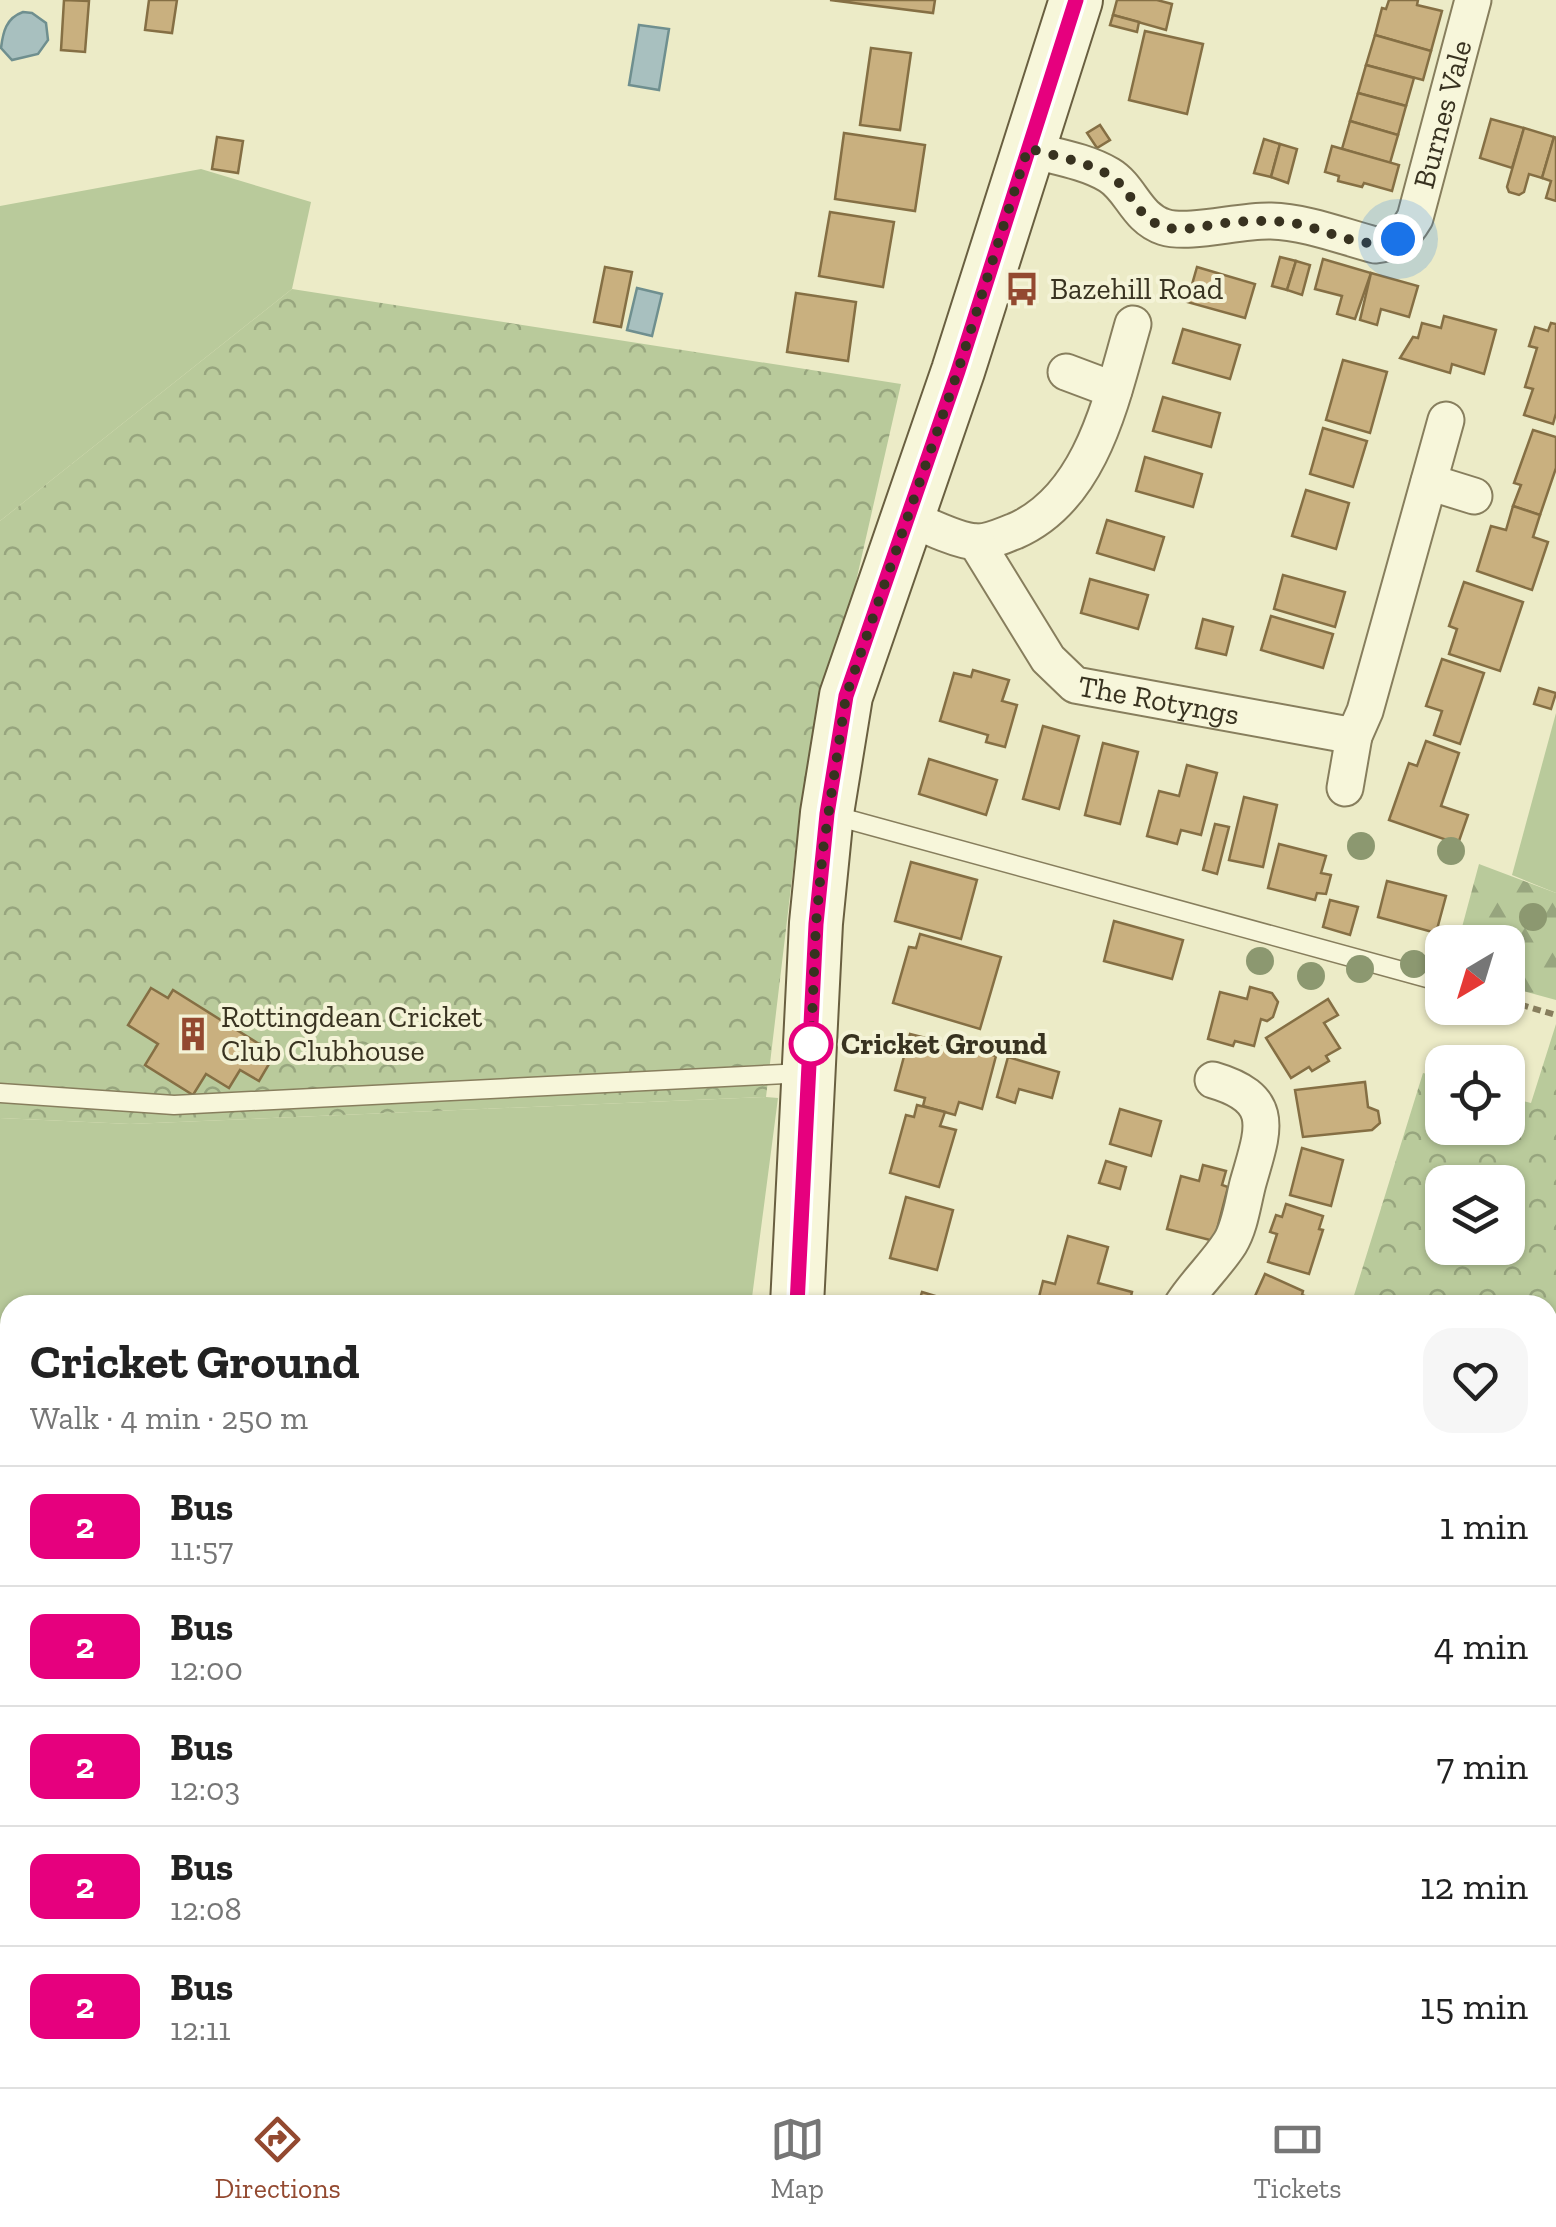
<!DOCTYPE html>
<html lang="en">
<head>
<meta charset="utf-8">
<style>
  :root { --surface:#fff; --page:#f6f6f6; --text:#222; --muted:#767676; --line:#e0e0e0; --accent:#934930 }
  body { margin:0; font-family:"Zilla Slab",serif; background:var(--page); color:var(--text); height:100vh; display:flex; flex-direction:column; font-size:38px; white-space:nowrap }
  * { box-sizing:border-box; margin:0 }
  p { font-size:32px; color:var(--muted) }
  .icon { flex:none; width:55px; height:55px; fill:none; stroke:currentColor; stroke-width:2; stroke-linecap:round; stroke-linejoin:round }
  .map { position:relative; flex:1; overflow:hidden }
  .panel { position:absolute; left:0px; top:1295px; width:1558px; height:792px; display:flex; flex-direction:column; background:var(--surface); border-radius:30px 30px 0 0; box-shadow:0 2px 8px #0004 }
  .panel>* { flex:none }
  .badge { padding:0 20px; border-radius:15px; font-size:35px; line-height:65px }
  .needle { width:65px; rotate:218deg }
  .controls { position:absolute; left:1425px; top:925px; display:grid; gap:20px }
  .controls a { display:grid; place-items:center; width:100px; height:100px; border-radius:20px; background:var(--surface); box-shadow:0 2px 8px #0004; font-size:50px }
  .you { position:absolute; width:50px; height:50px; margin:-25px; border:8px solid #fff; border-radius:50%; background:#1a73e8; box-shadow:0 0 0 15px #1a73e833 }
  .map>.badge { position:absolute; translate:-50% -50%; box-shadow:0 0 0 5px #fff }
  .round { display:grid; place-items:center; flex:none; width:105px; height:105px; border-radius:30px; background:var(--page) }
  .head { display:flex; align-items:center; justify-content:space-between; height:170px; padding:0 30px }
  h1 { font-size:48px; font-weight:700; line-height:75px }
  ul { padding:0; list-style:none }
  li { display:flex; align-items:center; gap:30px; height:120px; padding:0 30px; border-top:2px solid var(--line) }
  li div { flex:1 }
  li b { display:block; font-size:38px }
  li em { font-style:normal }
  li .badge { min-width:110px; font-weight:700; text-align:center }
  .tab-bar { display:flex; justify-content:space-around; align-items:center; height:140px; border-top:2px solid var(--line); background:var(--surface); font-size:28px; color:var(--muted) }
  .tab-bar a { display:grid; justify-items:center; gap:5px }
  .tab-bar .active { color:var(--accent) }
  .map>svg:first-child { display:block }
  .grass { fill:#b9ca9b }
  .forest { fill:url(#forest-firs) }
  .park { fill:url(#park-crowns); fill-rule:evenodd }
  .water { fill:#a8c0bf; stroke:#6f8f8f; stroke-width:2.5 }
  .building { fill:#c9b07f; stroke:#856f44; stroke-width:2.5 }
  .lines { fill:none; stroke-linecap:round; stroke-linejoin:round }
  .service-casing { stroke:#877e5d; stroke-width:21 }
  .minor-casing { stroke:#877e5d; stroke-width:39 }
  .secondary-casing { stroke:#695f40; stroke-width:56 }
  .path { stroke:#877e5d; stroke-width:6; stroke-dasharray:8 5; stroke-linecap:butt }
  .service { stroke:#f7f6da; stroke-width:18 }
  .minor { stroke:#f7f6da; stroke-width:35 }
  .secondary { stroke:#f7f6da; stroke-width:52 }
  .tree { fill:#8c9870 }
  .line-casing { stroke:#fff; stroke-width:22 }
  .line { stroke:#e6007e; stroke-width:15 }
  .walk { stroke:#383220; stroke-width:10; stroke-dasharray:0 18 }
  .stop-dot { fill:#fff; stroke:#e6007e; stroke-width:5 }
  .labels { text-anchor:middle; stroke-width:8; stroke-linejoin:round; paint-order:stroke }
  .street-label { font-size:30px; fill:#383220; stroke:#f4f3d7 }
  .poi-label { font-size:30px; fill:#383220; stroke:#f4f3d7; text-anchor:start }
  .stop-label { font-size:30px; font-weight:bold; fill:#383220; stroke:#f4f3d7; text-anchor:start }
</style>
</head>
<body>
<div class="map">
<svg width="1556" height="2087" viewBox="0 0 1556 2087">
  <defs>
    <pattern id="forest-firs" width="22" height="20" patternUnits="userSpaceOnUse" patternTransform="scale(2.5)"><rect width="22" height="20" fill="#b9ca9b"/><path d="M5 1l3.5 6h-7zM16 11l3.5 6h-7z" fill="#97a57e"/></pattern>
    <pattern id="park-crowns" width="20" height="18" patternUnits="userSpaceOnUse" patternTransform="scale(2.5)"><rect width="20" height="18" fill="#b9ca9b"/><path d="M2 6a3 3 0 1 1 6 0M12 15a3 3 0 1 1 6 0" fill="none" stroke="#97a57e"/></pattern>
  </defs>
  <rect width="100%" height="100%" fill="#ecebc7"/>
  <g class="grass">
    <polygon points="201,169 311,202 292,289 0,521 0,206"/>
    <polygon points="1556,713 1556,893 1512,875"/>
    <polygon points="766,1097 778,1098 751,1305 10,1305 10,2078 581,2078 577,2087 0,2087 0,1118 130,1124"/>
  </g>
  <polygon class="forest" points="1479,864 1556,893 1556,1000 1508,987 1508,942 1458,942"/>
  <g class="park">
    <polygon points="292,289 901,384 796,845 766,1097 130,1124 0,1118 0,521"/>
    <path d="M1556,1024V1877L1548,1874V1305H1351L1423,1073L1442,1078V1128H1508V1097L1531,1103ZM1442,1182H1508V1248H1442Z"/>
  </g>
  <g class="water">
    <path d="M23,12L32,13L46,23L48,40L38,54L12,60L1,48C3,32 6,18 23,12Z"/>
    <polygon points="639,25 669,29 659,90 629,85"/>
    <polygon points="637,288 662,294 652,336 627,330"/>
  </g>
  <g class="building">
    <polygon points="64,0 89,1 85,52 61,50"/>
    <polygon points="149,0 177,0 172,33 145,30"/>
    <polygon points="830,0 935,0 933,13"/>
    <polygon points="1117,0 1157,0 1172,4 1166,30 1113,15"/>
    <polygon points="1389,0 1418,0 1417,5 1442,11 1431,51 1375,35 1382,8 1386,9"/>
    <polygon points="1113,15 1139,22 1137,32 1110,25"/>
    <polygon points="1145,31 1203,44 1187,114 1129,100"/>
    <polygon points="1375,35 1431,51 1423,80 1366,65"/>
    <polygon points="871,48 911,53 900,130 860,125"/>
    <polygon points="1366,65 1414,78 1406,106 1358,93"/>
    <polygon points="1358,93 1406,106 1398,135 1350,121"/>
    <polygon points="1491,119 1524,128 1512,168 1480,158"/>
    <polygon points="1350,121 1398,135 1390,163 1342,149"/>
    <polygon points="1100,125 1110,140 1097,148 1087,133"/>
    <polygon points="1524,128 1554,137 1542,178 1529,174 1524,192 1519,195 1509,192 1507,187"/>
    <polygon points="844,133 925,145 915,211 835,199"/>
    <polygon points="217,137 243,141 238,173 212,169"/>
    <polygon points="1554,137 1556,138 1556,201 1546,198 1551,181 1542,178"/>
    <polygon points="1264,139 1280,144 1271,177 1254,173"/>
    <polygon points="1280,144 1297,149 1288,183 1271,177"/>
    <polygon points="1332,146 1399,165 1392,191 1364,183 1362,187 1338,181 1339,176 1325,172"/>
    <polygon points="830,212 894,222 883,287 819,276"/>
    <polygon points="1280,257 1296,261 1287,290 1272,286"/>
    <polygon points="1323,259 1371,273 1355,319 1337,314 1342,296 1315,289"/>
    <polygon points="1296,261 1310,265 1302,295 1287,290"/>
    <polygon points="605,267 632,272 621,327 594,322"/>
    <polygon points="1197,267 1255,284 1245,318 1187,302"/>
    <polygon points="1371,273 1418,286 1409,317 1381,309 1377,325 1360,320"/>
    <polygon points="796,293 856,302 848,361 787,352"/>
    <polygon points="1444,316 1496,330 1484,374 1452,364 1450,373 1400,358 1413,337 1418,338 1422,323 1441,328"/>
    <polygon points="1551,323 1556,324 1556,413 1553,424 1524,415 1533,389 1525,387 1537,348 1529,346 1535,327 1548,331"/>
    <polygon points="1183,329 1240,345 1230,379 1173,363"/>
    <polygon points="1343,360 1387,372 1370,433 1326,420"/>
    <polygon points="1163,397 1220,413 1211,447 1153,431"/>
    <polygon points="1323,428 1367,441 1353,487 1310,474"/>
    <polygon points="1533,430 1556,437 1556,468 1540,515 1513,506 1521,485 1514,483"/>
    <polygon points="1145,457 1202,474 1193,507 1136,491"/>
    <polygon points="1306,490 1349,503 1336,549 1292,536"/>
    <polygon points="1513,506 1540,515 1533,537 1548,542 1532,590 1477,571 1491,526 1506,530"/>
    <polygon points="1107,520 1164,537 1154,570 1097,553"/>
    <polygon points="1283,575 1345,592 1335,627 1274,609"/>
    <polygon points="1090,579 1148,595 1138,629 1081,613"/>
    <polygon points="1464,582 1523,602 1500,671 1449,654 1457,629 1449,626"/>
    <polygon points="1271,616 1333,634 1323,668 1261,650"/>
    <polygon points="1203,619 1233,627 1226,655 1196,648"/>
    <polygon points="1442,659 1484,673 1460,744 1434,735 1442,711 1426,706"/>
    <polygon points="973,670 1009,680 1002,701 1017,705 1005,747 986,742 988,735 940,721 954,673 971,677"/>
    <polygon points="1539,688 1556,693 1551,709 1534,704"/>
    <polygon points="1043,726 1079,736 1059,809 1023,799"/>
    <polygon points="1426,741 1459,753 1441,806 1468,815 1458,844 1389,820 1409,763 1417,766"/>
    <polygon points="1103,743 1138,752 1120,824 1085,815"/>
    <polygon points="929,759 997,780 986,815 919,794"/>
    <polygon points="1187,765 1217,773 1201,835 1181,830 1177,844 1147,836 1159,791 1179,796"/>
    <polygon points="1244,797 1277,805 1263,867 1229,860"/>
    <polygon points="1215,824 1229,827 1217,874 1203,870"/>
    <polygon points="1279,844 1326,856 1321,873 1331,875 1326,894 1317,893 1315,900 1268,888"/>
    <polygon points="911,862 977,880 961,939 895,921"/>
    <polygon points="1387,881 1446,896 1436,933 1378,917"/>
    <polygon points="1330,900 1358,907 1350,935 1323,927"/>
    <polygon points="1114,921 1183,940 1172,979 1104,961"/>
    <polygon points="920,934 1001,957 980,1029 893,1003 909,947 916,948"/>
    <polygon points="1250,987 1272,993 1278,1002 1273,1017 1267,1021 1261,1019 1254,1046 1235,1041 1233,1046 1208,1039 1220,992 1247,999"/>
    <polygon points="151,988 168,998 173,990 267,1049 260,1059 269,1064 259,1081 240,1070 229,1088 206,1074 193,1095 145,1065 158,1044 128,1025"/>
    <polygon points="1328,999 1338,1015 1324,1023 1340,1048 1326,1056 1329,1061 1312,1071 1309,1067 1291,1078 1266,1038"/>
    <polygon points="910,1034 996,1056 982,1109 959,1102 955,1115 923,1106 925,1098 895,1090"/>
    <polygon points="1008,1057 1059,1072 1052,1098 1019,1089 1015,1103 997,1097"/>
    <polygon points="1365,1082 1368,1107 1378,1111 1380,1123 1372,1130 1303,1137 1295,1090"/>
    <polygon points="917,1105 945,1112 940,1126 956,1130 939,1187 890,1173 906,1115 914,1117"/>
    <polygon points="1120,1109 1161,1121 1151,1156 1110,1144"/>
    <polygon points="1302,1148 1343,1160 1331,1206 1290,1195"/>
    <polygon points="1106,1161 1126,1167 1120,1189 1099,1183"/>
    <polygon points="1203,1165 1226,1171 1222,1185 1228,1187 1214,1241 1167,1229 1181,1176 1199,1181"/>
    <polygon points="906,1197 953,1210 937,1270 890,1258"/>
    <polygon points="1286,1204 1323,1216 1319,1229 1323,1230 1309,1274 1268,1262 1277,1234 1270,1232 1276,1215 1282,1217"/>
    <polygon points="1068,1236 1108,1247 1098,1283 1132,1292 1129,1305 1037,1305 1043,1281 1055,1284"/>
    <polygon points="1265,1274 1303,1291 1302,1295 1313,1299 1315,1305 1251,1305"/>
    <polygon points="922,1292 965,1305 918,1305"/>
    <polygon points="1548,1921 1556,1924 1549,1952 1548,1952"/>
    <polygon points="1548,1960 1556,1963 1556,2033 1548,2030"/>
    <polygon points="757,2078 802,2078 758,2085"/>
    <polygon points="802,2078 803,2087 758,2085"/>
    <polygon points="1033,2078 1074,2078 1088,2083 1087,2087 1030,2087"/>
    <polygon points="1218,2078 1278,2078 1290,2082 1288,2087 1215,2087"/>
  </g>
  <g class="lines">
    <g class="service-casing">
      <g id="service">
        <polyline points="832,815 1442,982"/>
        <polyline points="0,1093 174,1105 804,1073"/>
      </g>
    </g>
    <g class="minor-casing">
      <g id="minor">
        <path id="s1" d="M1028,149C1053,156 1086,161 1109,175C1131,188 1136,218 1164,227C1190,235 1239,220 1271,221C1306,222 1341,236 1375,245C1396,243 1405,235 1415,218L1473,0"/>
        <polyline points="1066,372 1114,390"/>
        <polyline points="1429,482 1474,496"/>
        <path d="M906,516C923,524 959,542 978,542C990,542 1004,535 1015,531C1093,497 1112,396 1133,324"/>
        <path id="s2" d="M976,542L1048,659L1075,685L1354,736L1365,711L1446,420"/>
        <polyline points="1345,788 1354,736"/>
        <path d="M1182,1305C1196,1283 1216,1265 1230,1243C1240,1227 1243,1202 1248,1183C1263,1130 1278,1099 1213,1080"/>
        <polyline points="696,2078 701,2087"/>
        <polyline points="1455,2078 1483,2087"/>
        <polyline points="1152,2087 1156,2078"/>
      </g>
    </g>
    <g class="secondary-casing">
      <g id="secondary">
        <polyline points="797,1305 816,923 827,813 846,696 958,371 1076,0"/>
        <polyline points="634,2087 637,2078"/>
      </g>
    </g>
    <polyline class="path" points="1508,1001 1556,1015"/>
    <use href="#service" class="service"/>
    <use href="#minor" class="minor"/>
    <use href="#secondary" class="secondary"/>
  </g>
  <g class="tree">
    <circle cx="1361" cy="846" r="14"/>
    <circle cx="1451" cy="851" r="14"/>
    <circle cx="1533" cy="917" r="14"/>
    <circle cx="1260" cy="961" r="14"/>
    <circle cx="1414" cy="964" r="14"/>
    <circle cx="1360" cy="969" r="14"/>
    <circle cx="1311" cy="976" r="14"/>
  </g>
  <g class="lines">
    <g class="line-casing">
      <polyline id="line" points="797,1305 816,924 827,814 846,696 958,371 1076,0"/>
    </g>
    <use href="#line" class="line"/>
    <path class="walk" d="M811,1044L816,924L823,850L846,696L958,371L1028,148C1053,156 1086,161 1109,175C1132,189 1136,218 1164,227C1182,232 1199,227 1217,224C1240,221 1264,220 1287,222C1323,226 1363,254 1398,239"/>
  </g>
  <defs>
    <g id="bus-bare" transform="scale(2.7)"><path d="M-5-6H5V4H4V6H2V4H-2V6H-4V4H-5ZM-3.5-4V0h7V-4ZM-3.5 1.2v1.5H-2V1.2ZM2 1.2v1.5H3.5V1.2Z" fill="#934930" stroke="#f4f3d7" stroke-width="2.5" paint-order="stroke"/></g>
    <g id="building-bare" transform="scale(2.7)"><path d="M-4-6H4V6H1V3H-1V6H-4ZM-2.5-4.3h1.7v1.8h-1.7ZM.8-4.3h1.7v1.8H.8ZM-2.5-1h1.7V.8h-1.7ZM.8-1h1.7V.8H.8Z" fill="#934930" stroke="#f4f3d7" stroke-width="2.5" paint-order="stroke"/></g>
  </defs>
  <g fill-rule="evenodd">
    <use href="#bus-bare" x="1022" y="289"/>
    <use href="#building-bare" x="193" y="1034"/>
  </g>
  <circle class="stop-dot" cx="811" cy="1044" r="20"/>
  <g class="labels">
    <g class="street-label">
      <text dy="10" stroke="none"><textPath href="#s1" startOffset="535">Burnes Vale</textPath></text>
      <text dy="10" stroke="none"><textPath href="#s2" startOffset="260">The Rotyngs</textPath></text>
    </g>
    <g class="poi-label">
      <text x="1050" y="299">Bazehill Road</text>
      <text x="221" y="1027">Rottingdean Cricket<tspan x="221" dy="34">Club Clubhouse</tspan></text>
    </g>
    <g class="stop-label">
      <text x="841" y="1054">Cricket Ground</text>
    </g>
  </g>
</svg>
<div class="controls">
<a><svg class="needle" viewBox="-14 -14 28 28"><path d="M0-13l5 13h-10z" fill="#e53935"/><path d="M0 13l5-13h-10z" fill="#767676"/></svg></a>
<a><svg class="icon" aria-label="locate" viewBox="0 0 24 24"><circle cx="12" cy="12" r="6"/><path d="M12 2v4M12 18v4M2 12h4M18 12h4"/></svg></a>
<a><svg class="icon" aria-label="layers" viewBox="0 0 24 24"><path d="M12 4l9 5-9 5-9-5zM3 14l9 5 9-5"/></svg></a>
</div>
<div class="you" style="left:1398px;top:239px"></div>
<section class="panel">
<div class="head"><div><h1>Cricket Ground</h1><p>Walk · 4 min · 250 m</p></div><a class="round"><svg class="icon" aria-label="heart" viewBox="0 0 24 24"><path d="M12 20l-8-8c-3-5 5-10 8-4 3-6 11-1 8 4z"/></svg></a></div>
<ul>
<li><span class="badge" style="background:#e6007e;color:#fff">2</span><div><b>Bus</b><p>11:57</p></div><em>1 min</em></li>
<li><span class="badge" style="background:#e6007e;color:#fff">2</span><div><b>Bus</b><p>12:00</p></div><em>4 min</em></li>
<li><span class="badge" style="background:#e6007e;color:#fff">2</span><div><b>Bus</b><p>12:03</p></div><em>7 min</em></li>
<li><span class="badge" style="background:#e6007e;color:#fff">2</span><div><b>Bus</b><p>12:08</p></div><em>12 min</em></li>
<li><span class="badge" style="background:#e6007e;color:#fff">2</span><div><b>Bus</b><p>12:11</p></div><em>15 min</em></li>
</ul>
</section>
</div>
<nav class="tab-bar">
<a class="active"><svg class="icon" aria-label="directions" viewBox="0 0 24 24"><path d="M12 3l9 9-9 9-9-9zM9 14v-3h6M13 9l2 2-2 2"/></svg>Directions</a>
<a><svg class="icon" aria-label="map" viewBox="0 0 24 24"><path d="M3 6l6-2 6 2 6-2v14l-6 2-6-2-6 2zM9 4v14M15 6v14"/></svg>Map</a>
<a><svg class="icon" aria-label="tickets" viewBox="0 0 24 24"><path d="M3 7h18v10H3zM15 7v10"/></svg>Tickets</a>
</nav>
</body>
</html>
